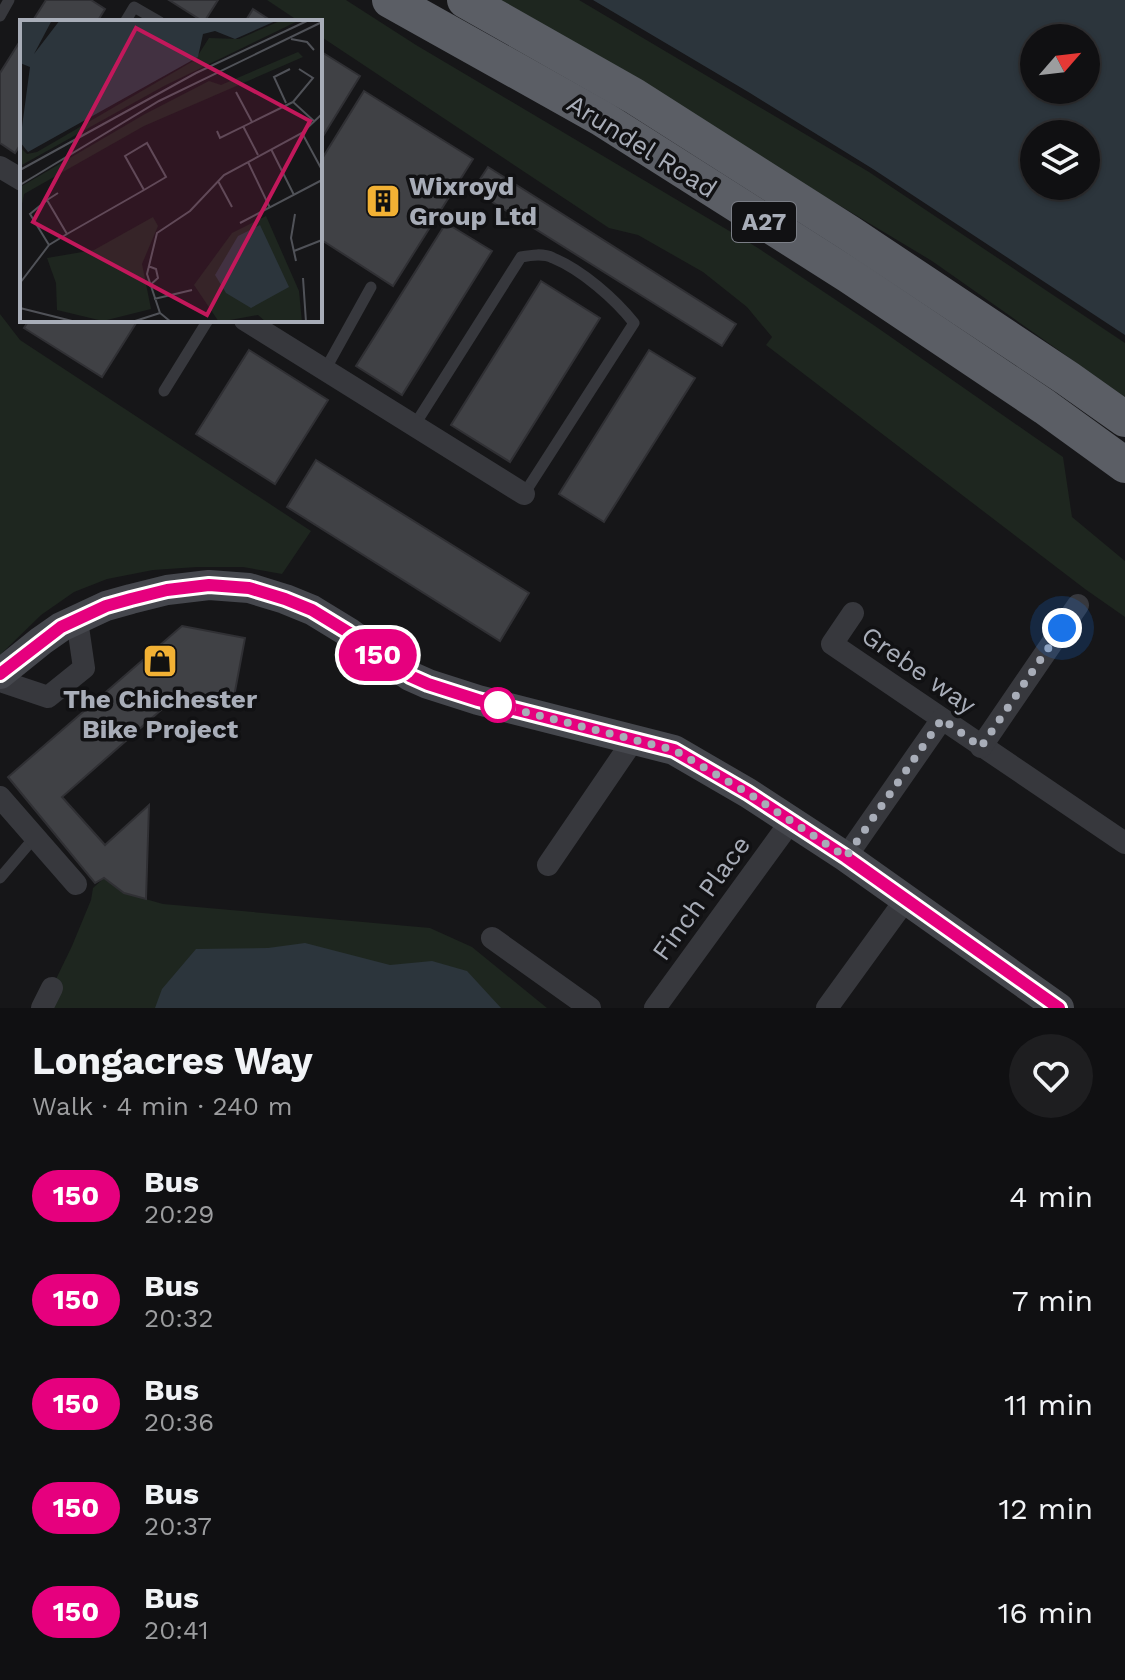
<!DOCTYPE html>
<html lang="en">
<head>
<meta charset="utf-8">
<style>
  :root { --surface:#101012; --page:#1e1e20; --text:#f1f3f6; --muted:#9c9d9f; --line:#303032 }
  body { margin:0; font-family:"Work Sans",sans-serif; background:var(--page); color:var(--text); height:100vh; display:flex; flex-direction:column; font-size:30px; white-space:nowrap }
  * { box-sizing:border-box; margin:0 }
  p { font-size:26px; color:var(--muted) }
  .icon { flex:none; width:44px; height:44px; fill:none; stroke:currentColor; stroke-width:2; stroke-linecap:round; stroke-linejoin:round }
  .map { position:relative; height:1008px; overflow:hidden }
  .sheet { display:flex; flex-direction:column; background:var(--surface); flex:1 }
  .sheet>* { flex:none }
  .badge { padding:0 16px; border-radius:26px; font-size:28px; line-height:52px }
  .needle { width:52px; rotate:62deg }
  .buttons { position:absolute; left:1020px; top:24px; display:grid; gap:16px }
  .buttons a { display:grid; place-items:center; width:80px; height:80px; border-radius:50%; background:var(--surface); box-shadow:0 2px 6px #0004,0 0 0 2px var(--line); font-size:40px }
  .you { position:absolute; width:40px; height:40px; margin:-20px; border:6px solid #fff; border-radius:50%; background:#1a73e8; box-shadow:0 0 0 12px #1a73e833 }
  .map>.badge { position:absolute; translate:-50% -50%; box-shadow:0 0 0 4px #fff }
  .round { display:grid; place-items:center; flex:none; width:84px; height:84px; border-radius:42px; background:var(--page) }
  .summary { display:flex; align-items:center; justify-content:space-between; height:136px; padding:0 32px }
  h1 { font-size:38px; font-weight:700; line-height:60px }
  ul { padding:0; list-style:none }
  li { display:flex; align-items:center; gap:24px; height:104px; padding:0 32px }
  li div { flex:1 }
  li b { display:block; font-size:30px }
  li em { font-style:normal }
  li .badge { min-width:88px; font-weight:700; text-align:center }
  .map>svg:first-child { display:block }
  .green { fill:#1e261f }
  .water { fill:#2c353c; fill-rule:evenodd }
  .building { fill:#404145; stroke:#303034; stroke-width:2 }
  .lines { fill:none; stroke-linecap:round; stroke-linejoin:round }
  .service { stroke:#37383d; stroke-width:11 }
  .minor { stroke:#37383d; stroke-width:22 }
  .secondary { stroke:#45474d; stroke-width:30 }
  .trunk { stroke:#5b5e65; stroke-width:36 }
  .line-casing { stroke:#fff; stroke-width:18 }
  .line { stroke:#e6007e; stroke-width:12 }
  .walk { stroke:#a8adb8; stroke-width:8; stroke-dasharray:0 14.4 }
  .stop-dot { fill:#fff; stroke:#e6007e; stroke-width:4 }
  .labels { text-anchor:middle; stroke-width:7; stroke-linejoin:round; paint-order:stroke }
  .shield { fill:#111113; stroke:#7b7e86; stroke-width:2 }
  .shield-label { font-size:24px; font-weight:bold; fill:#a8adb8 }
  .street-label { font-size:26px; fill:#a8adb8; stroke:#111113 }
  .poi-label { font-size:26px; font-weight:bold; fill:#a8adb8; stroke:#111113; text-anchor:start }
  .inset-road { fill:none; stroke:#505258; stroke-width:2 }
  .view { fill:#c2185b; fill-opacity:0.15; stroke:#c2185b; stroke-width:4 }
  .inset-edge { fill:none; stroke:#a8adb8; stroke-width:4 }
</style>
</head>
<body>
<div class="map">
<svg width="1125" height="1008" viewBox="0 0 1125 1008">
  <rect width="100%" height="100%" fill="#161618"/>
  <g class="green">
    <polygon points="267,0 346,0 416,45 758,248 875,326 1063,457 1072,517 1125,561 1125,617 1085,589 766,345 772,337 747,307 703,272 638,235 609,228 320,36 320,22 300,22"/>
    <polygon points="498,0 579,0 869,172 1125,343 1125,397 932,261"/>
    <polygon points="0,314 20,340 311,531 282,574 243,567 197,567 153,570 107,579 74,592 41,615 0,655"/>
    <polygon points="104,878 124,893 163,904 430,928 472,947 547,1008 42,1008 72,946 91,900 93,888"/>
  </g>
  <g class="water">
    <path d="M593,0H1125V335L873,169L750,93ZM1034,38H1086V90H1034ZM1034,134H1086V186H1034Z"/>
    <polygon points="305,943 390,965 432,961 467,971 501,1008 155,1008 162,989 196,949 268,948"/>
  </g>
  <g class="building">
    <polygon points="46,0 91,0 105,9 97,22 32,22"/>
    <polygon points="169,0 218,0 204,22"/>
    <polygon points="253,9 273,22 245,22"/>
    <polygon points="22,38 22,142 15,153 0,143 0,73"/>
    <polygon points="320,51 360,76 320,141"/>
    <polygon points="364,91 473,159 393,286 320,239 320,162"/>
    <polygon points="488,167 736,324 722,346 473,190"/>
    <polygon points="446,223 492,251 402,395 356,366"/>
    <polygon points="541,281 600,318 510,462 451,425"/>
    <polygon points="29,320 138,320 102,377 24,328"/>
    <polygon points="249,350 328,400 275,484 196,434"/>
    <polygon points="649,350 695,378 604,522 559,494"/>
    <polygon points="316,460 529,593 500,641 287,507"/>
    <polygon points="182,626 245,638 233,702 197,696 169,703 62,797 105,845 149,805 146,899 124,893 104,878 95,883 8,777"/>
  </g>
  <g class="lines">
    <g class="service">
      <polyline points="0,16 9,0"/>
      <polyline points="125,22 134,7 160,22"/>
      <polyline points="325,370 371,287"/>
      <polyline points="164,391 208,320"/>
      <path d="M414,426L521,257C531,255 543,253 553,258C582,270 615,299 634,323L524,494"/>
      <polyline points="0,878 34,838"/>
    </g>
    <g class="minor">
      <polyline points="0,167 22,180"/>
      <polyline points="245,320 524,494"/>
      <polyline points="853,613 832,644 1125,843"/>
      <polyline points="0,681 48,697 84,668 77,620"/>
      <polyline points="981,747 1078,605"/>
      <polyline points="0,797 76,884"/>
      <polyline points="846,857 942,719"/>
      <polyline points="548,865 634,739"/>
      <polyline points="492,938 590,1008"/>
      <polyline points="42,1008 52,988"/>
      <polyline points="655,1008 791,821"/>
      <polyline points="827,1008 906,899"/>
    </g>
    <polyline class="secondary" points="0,674 41,641 61,627 106,606 131,599 167,590 209,585 249,588 285,599 312,610 348,632 410,676 428,684 478,700 674,750 748,793 846,857 1059,1008"/>
    <g class="trunk">
      <polyline points="390,0 601,118 850,276 1045,407 1125,465"/>
      <polyline points="465,0 634,96 849,233 1067,378 1125,419"/>
    </g>
  </g>
  <g class="lines">
    <g class="line-casing">
      <polyline id="line" points="0,674 61,627 106,606 131,599 167,590 209,585 249,588 285,599 312,610 348,632 410,676 428,684 478,700 674,750 748,793 846,857 1059,1008"/>
    </g>
    <use href="#line" class="line"/>
    <polyline class="walk" points="498,705 674,750 748,793 846,857 942,719 981,747 1062,628"/>
  </g>
  <defs>
    <g id="building-square" transform="scale(1.8)"><rect x="-9" y="-9" width="18" height="18" rx="4" fill="#f2b134" stroke="#111113"/><path d="M-4-6H4V6H1V3H-1V6H-4ZM-2.5-4.3h1.7v1.8h-1.7ZM.8-4.3h1.7v1.8H.8ZM-2.5-1h1.7V.8h-1.7ZM.8-1h1.7V.8H.8Z" fill="#111"/></g>
    <g id="shop-square" transform="scale(1.8)"><rect x="-9" y="-9" width="18" height="18" rx="4" fill="#f2b134" stroke="#111113"/><path d="M-5-2.5h2.3a2.7 3.5 0 0 1 5.4 0H5L5.5 6h-11ZM-1.5-2.5h3a1.5 2.3 0 0 0-3 0Z" fill="#111"/></g>
  </defs>
  <g fill-rule="evenodd">
    <use href="#building-square" x="383" y="201"/>
    <use href="#shop-square" x="160" y="661"/>
  </g>
  <circle class="stop-dot" cx="498" cy="705" r="16"/>
  <g class="labels">
    <rect class="shield" x="732" y="202" width="64" height="40" rx="6"/>
    <g class="shield-label">
      <text x="764" y="230">A27</text>
    </g>
    <g class="street-label">
      <text transform="translate(642 146) rotate(32)" y="9">Arundel Road</text>
      <text transform="translate(919 670) rotate(35)" y="9">Grebe way</text>
      <text transform="translate(701 898) rotate(-54)" y="9">Finch Place</text>
    </g>
    <g class="poi-label">
      <text x="409" y="195">Wixroyd<tspan x="409" dy="30">Group Ltd</tspan></text>
      <text x="160" y="708" text-anchor="middle">The Chichester<tspan x="160" dy="30">Bike Project</tspan></text>
    </g>
  </g>
  <g transform="translate(20 20)">
    <rect width="302" height="302" fill="#161618"/>
    <path d="M262,0H280L144,66L0,146V127L7,134L17,132L175,40L189,18L219,19ZM278,32L283,37L124,106L4,174L0,194L2,166L125,94L189,61L201,65ZM246,196L279,271L282,302H246L238,295L199,302L174,265L212,213ZM133,197L138,206L122,244L131,289L83,301L37,290L36,263L27,238L74,230Z" fill="#1e261f"/>
    <path d="M0,0H32L14,34L40,0H258L215,19L195,11L183,14L178,37L8,132L0,122L10,47L0,43ZM240,205L269,267L231,288L206,273L195,255L218,216Z" fill="#2c353c"/>
    <path class="inset-road" d="M271,19L287,22L294,30M279,49L293,58L273,82L295,102M216,72L232,102M266,83L254,57L270,49M223,106L238,135M197,111L200,118L273,82M282,113L302,150M251,129L274,175M228,142L250,188M0,150L176,53L289,0M198,161L212,187M0,165L139,81L302,2M38,173L27,180L47,214M27,180L10,194L29,225M275,194L271,218L276,241M220,203L302,160M274,231L302,220M128,246L136,249L138,258L129,266M283,258L286,302M0,263L29,225L47,214L124,170L146,157L127,123L105,136L124,170M134,279L172,270M0,288L56,302M112,302L140,293M151,302L140,293L127,254L137,213L170,191L204,155L282,113L302,94"/>
    <path class="view" d="M116,8L290,101L187,295L13,202Z"/>
    <rect width="302" height="302" class="inset-edge"/>
  </g>
</svg>
<div class="buttons">
<a><svg class="needle" viewBox="-14 -14 28 28"><path d="M0-13l5 13h-10z" fill="#e53935"/><path d="M0 13l5-13h-10z" fill="#9c9d9f"/></svg></a>
<a><svg class="icon" aria-label="layers" viewBox="0 0 24 24"><path d="M12 4l9 5-9 5-9-5zM3 14l9 5 9-5"/></svg></a>
</div>
<div class="you" style="left:1062px;top:628px"></div>
<b class="badge" style="left:378px;top:655px;background:#e6007e;color:#fff">150</b>
</div>
<section class="sheet">
<div class="summary"><div><h1>Longacres Way</h1><p>Walk · 4 min · 240 m</p></div><a class="round"><svg class="icon" aria-label="heart" viewBox="0 0 24 24"><path d="M12 20l-8-8c-3-5 5-10 8-4 3-6 11-1 8 4z"/></svg></a></div>
<ul>
<li><span class="badge" style="background:#e6007e;color:#fff">150</span><div><b>Bus</b><p>20:29</p></div><em>4 min</em></li>
<li><span class="badge" style="background:#e6007e;color:#fff">150</span><div><b>Bus</b><p>20:32</p></div><em>7 min</em></li>
<li><span class="badge" style="background:#e6007e;color:#fff">150</span><div><b>Bus</b><p>20:36</p></div><em>11 min</em></li>
<li><span class="badge" style="background:#e6007e;color:#fff">150</span><div><b>Bus</b><p>20:37</p></div><em>12 min</em></li>
<li><span class="badge" style="background:#e6007e;color:#fff">150</span><div><b>Bus</b><p>20:41</p></div><em>16 min</em></li>
</ul>
</section>
</body>
</html>
